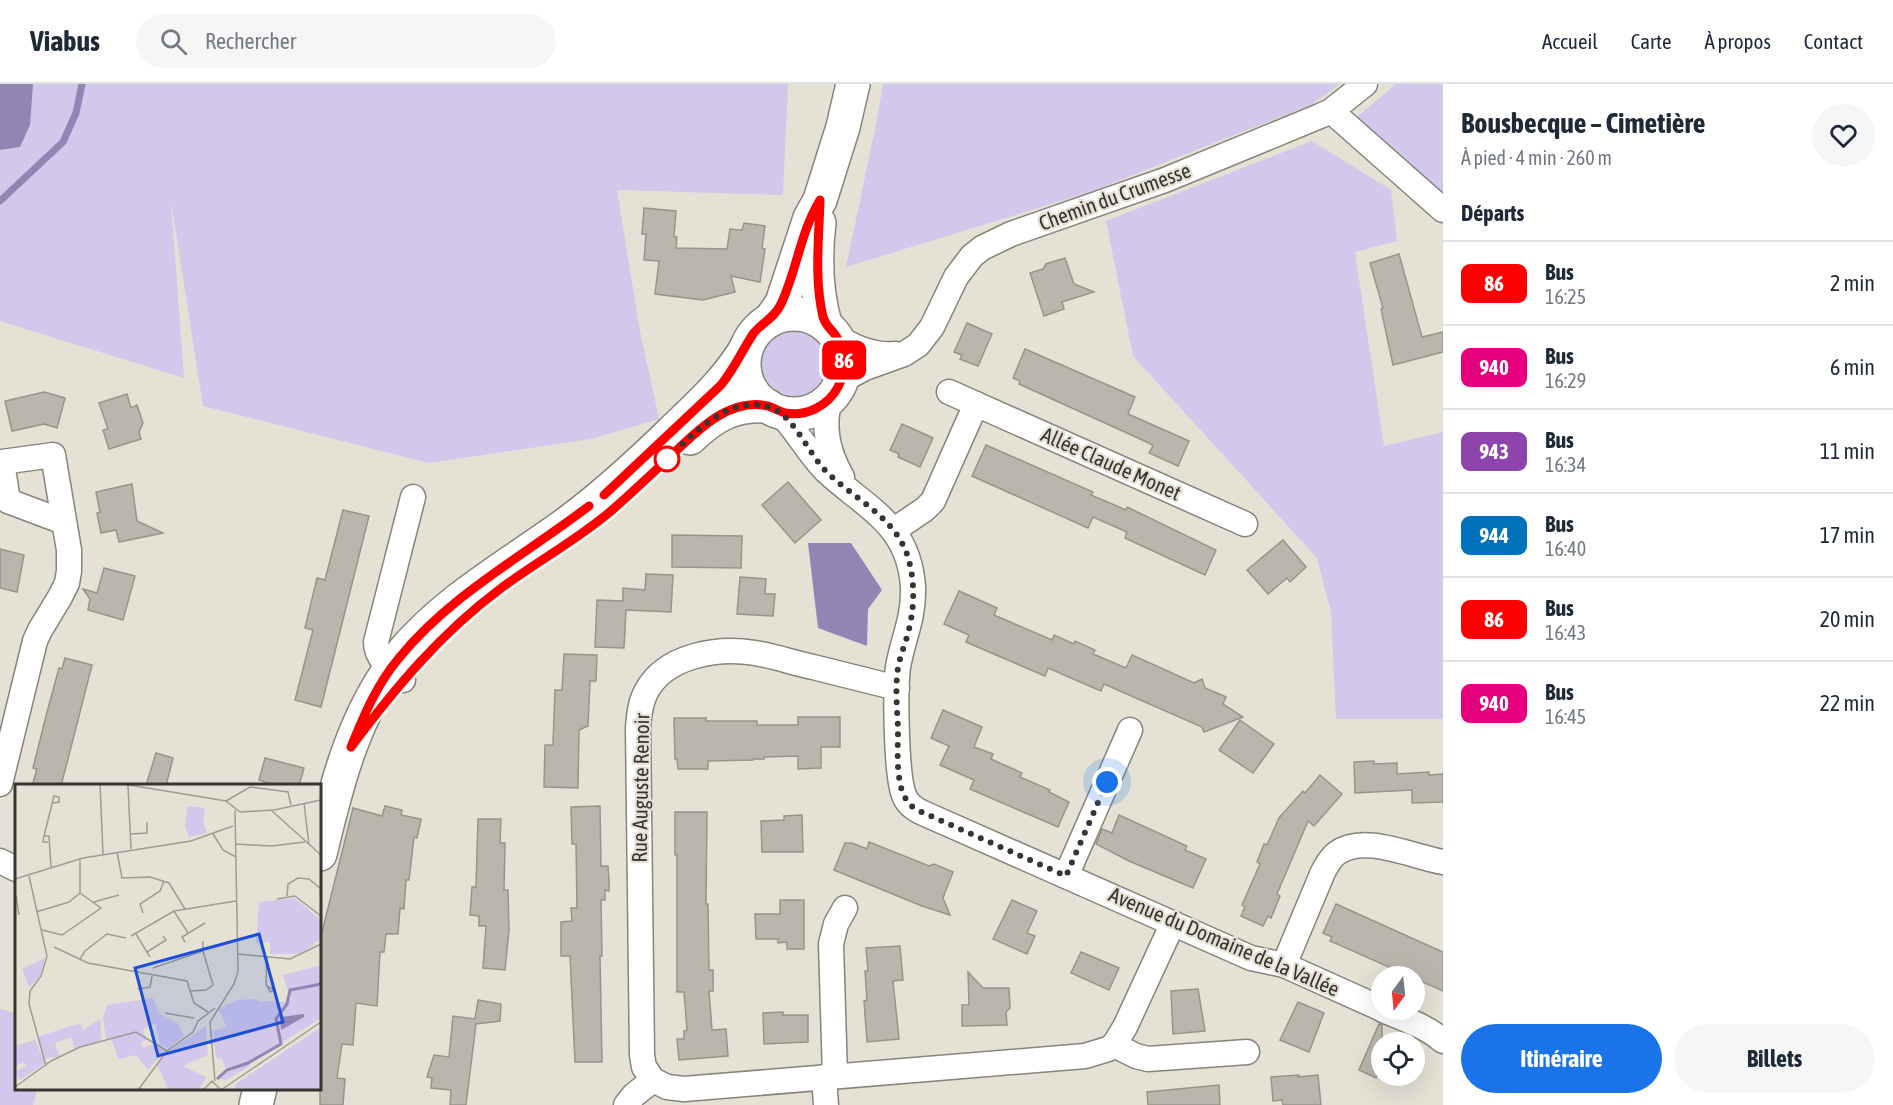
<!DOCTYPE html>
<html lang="fr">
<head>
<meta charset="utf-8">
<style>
  :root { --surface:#fff; --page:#f6f6f7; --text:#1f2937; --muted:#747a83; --line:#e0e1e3; --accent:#1a73e8 }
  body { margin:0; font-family:"Asap Condensed",sans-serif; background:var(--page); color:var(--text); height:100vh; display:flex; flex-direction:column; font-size:22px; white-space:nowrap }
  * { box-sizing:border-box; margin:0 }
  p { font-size:20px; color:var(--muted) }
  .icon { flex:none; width:33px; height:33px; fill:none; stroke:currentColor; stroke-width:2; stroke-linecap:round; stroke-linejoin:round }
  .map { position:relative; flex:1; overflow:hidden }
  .drawer { display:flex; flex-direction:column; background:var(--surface); width:450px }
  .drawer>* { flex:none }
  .badge { padding:0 12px; border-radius:9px; font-size:21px; line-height:39px }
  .needle { width:39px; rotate:195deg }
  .tools { position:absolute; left:1371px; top:882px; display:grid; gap:12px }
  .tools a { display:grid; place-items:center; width:54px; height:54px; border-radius:50%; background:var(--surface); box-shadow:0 6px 24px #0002; font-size:30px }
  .you { position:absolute; width:30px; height:30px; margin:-15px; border:4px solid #fff; border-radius:50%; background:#1a73e8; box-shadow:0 0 0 9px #1a73e833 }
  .map>.badge { position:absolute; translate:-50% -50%; box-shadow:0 0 0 3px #fff }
  h2 { padding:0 18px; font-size:22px; line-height:54px }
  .round { display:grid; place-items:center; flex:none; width:63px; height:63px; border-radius:32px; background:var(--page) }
  .headline { display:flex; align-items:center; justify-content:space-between; height:102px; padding:0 18px }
  h1 { font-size:28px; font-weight:700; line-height:45px }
  .primary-button { display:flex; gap:12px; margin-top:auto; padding:12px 18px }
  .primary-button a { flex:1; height:69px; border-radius:36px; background:var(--accent); color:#fff; font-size:24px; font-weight:700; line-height:69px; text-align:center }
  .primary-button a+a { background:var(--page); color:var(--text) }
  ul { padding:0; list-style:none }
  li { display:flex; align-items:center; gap:18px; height:84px; padding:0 18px; border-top:2px solid var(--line) }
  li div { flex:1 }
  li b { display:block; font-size:22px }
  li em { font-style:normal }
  li .badge { min-width:66px; font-weight:700; text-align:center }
  header { display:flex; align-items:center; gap:36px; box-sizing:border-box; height:84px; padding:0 30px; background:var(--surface); border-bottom:2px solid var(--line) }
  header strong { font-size:28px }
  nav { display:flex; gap:33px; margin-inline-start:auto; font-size:21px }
  .search { width:420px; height:54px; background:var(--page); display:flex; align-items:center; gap:15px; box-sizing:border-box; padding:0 21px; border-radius:33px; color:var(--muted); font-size:22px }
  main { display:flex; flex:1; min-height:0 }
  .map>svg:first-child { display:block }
  .green { fill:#d2c8ec }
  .water { fill:#9285b3 }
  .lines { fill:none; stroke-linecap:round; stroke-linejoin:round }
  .stream { stroke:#9285b3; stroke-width:7 }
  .building { fill:#bab6ab; stroke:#989489; stroke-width:1.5 }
  .street-casing { stroke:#88847a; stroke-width:27 }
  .secondary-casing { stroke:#88847a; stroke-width:36 }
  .street { stroke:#fff; stroke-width:24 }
  .secondary { stroke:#fff; stroke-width:33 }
  .line-casing { stroke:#fff; stroke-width:14 }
  .line { stroke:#fe0000; stroke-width:9 }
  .walk { stroke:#373530; stroke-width:6; stroke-dasharray:0 10.8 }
  .stop-dot { fill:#fff; stroke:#fe0000; stroke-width:3 }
  .labels { text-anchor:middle; stroke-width:4.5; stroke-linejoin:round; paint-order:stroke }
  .street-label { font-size:21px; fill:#373530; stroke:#e5e1d5 }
  .inset-river { fill:none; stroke:#9285b3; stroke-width:3 }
  .inset-road { fill:none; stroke:#9f9c93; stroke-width:1.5 }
  .view { fill:#1d4ed8; fill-opacity:0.15; stroke:#1d4ed8; stroke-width:3 }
  .inset-edge { fill:none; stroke:#373530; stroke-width:3 }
</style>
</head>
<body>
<header>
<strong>Viabus</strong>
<div class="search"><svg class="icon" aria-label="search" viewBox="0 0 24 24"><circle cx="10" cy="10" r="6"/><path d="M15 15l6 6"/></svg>Rechercher</div>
<nav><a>Accueil</a><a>Carte</a><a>À propos</a><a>Contact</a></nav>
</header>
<main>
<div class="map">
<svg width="1443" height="1021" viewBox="0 0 1443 1021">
  <rect width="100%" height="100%" fill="#e5e1d5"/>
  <g class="green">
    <polygon points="0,0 788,0 783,111 617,106 640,247 659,335 591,355 429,379 203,322 171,117 184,294 0,237"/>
    <polygon points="883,0 1339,0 1313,20 1090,108 846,183 878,31"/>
    <polygon points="1396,0 1443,0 1443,109 1405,78 1356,34"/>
    <polygon points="1312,57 1391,106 1397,157 1355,168 1384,362 1443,348 1443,635 1336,635 1331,528 1317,474 1133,272 1106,137"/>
    <circle cx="795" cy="279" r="33"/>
    <polygon points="0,925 16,929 16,1004 37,1005 33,1021 0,1021"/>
  </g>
  <g class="water">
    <polygon points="0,0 33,0 30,41 20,63 0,66"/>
    <polygon points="808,459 851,459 882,506 868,525 867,562 818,544"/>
  </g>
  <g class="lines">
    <polyline class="stream" points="0,117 63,58 76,29 82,0"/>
  </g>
  <g class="building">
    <polygon points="644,124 676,127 674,153 677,153 676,164 727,165 730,145 742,146 744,139 765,142 762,164 765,165 760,198 731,192 735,208 703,216 655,210 659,177 644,176 646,150 642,150"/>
    <polygon points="1399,170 1422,253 1443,248 1443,268 1393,281 1381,225 1383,224 1370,179"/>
    <polygon points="1065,174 1074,200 1094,208 1062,218 1064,225 1044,232 1030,189 1043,185 1046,180"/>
    <polygon points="967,239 992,250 978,282 960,275 962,271 954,268"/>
    <polygon points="1025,265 1135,313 1128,330 1189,357 1178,382 1149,369 1153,362 1149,359 1019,300 1020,297 1013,294"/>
    <polygon points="44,308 65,314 57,344 44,340 12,347 5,317"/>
    <polygon points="127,310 131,324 137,321 143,339 139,348 141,355 109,365 103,346 108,345 99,319"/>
    <polygon points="902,340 933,354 920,383 898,373 899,370 890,366"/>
    <polygon points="986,361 1093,408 1091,411 1126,426 1127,423 1216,466 1205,491 1125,454 1127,448 1093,433 1088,444 972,392"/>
    <polygon points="788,398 821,436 795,459 762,421"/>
    <polygon points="132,400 137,437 163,449 119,458 116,446 101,449 97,429 100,428 96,408"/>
    <polygon points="343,426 369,432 321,623 295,616 313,546 305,544 317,494 325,496"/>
    <polygon points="672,451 742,452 741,484 672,483"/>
    <polygon points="1283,456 1306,483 1290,498 1287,494 1268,510 1247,486"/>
    <polygon points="0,465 24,471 17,508 0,504"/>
    <polygon points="104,484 135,492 123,536 88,526 90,515 83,505 97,509"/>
    <polygon points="646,490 673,491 671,528 626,526 624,564 595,563 597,516 623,517 623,504 645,506"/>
    <polygon points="740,493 766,495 765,510 775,510 773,532 737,530"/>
    <polygon points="959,507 997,524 994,531 1052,556 1054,551 1074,560 1075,557 1095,566 1093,570 1126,584 1132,571 1194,599 1202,595 1205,604 1226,613 1223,620 1243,633 1204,648 1202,643 1104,600 1101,607 1048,584 1045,592 1017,580 966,558 969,551 944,540"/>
    <polygon points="564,570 597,571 596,597 590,597 588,642 579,646 578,704 544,703 545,661 553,661 555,606 562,606"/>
    <polygon points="65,574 92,581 78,636 61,702 32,702 37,685 33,684 46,632 59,584 62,585"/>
    <polygon points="943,626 982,643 974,663 993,670 991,675 1022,689 1020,693 1050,706 1049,708 1069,718 1058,743 970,705 974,696 940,681 949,662 931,654"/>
    <polygon points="798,633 840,633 840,663 821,663 821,684 798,685 798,672 764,673 764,675 753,675 753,676 708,677 708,685 678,685 677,675 675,675 674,634 706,634 706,637 757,637 757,641 798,641"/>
    <polygon points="1240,636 1274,660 1253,689 1219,666"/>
    <polygon points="156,669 173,674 166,702 148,702 147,698"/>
    <polygon points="265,674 304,684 299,702 269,702 269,699 259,696"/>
    <polygon points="1374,677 1374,680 1397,679 1397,690 1429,688 1429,691 1443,690 1443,718 1412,719 1412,706 1355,709 1354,678"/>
    <polygon points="1320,691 1342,710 1314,742 1308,737 1277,810 1280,812 1271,834 1268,832 1263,842 1241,832 1245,823 1242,821 1260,780 1257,778 1264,760 1267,761 1279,734 1303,707 1305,709"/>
    <polygon points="385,722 402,726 401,731 421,735 417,754 414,753 409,796 406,796 404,825 400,824 398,850 386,850 384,868 380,868 377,922 356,919 353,961 342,960 337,994 345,995 343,1021 320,1021 320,856 353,724 382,732"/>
    <polygon points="600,722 601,782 608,782 609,797 609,807 605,806 605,816 601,816 602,872 600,872 602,978 575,978 570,872 561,872 561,838 572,837 571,824 577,824 576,760 572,760 571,723"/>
    <polygon points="675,728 707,728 706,820 708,820 709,886 713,886 713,907 709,907 712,946 726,945 728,972 679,976 677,955 684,955 684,947 687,946 684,908 677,908 677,771 675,771"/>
    <polygon points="802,731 803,768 762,768 761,737 784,736 784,732"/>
    <polygon points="1119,731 1187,762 1185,766 1206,775 1193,804 1129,777 1096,760 1102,745 1112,749"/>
    <polygon points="478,735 501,735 500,759 505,759 504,806 508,806 509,846 505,886 483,884 486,842 479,842 479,832 470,831 472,803 476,803"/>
    <polygon points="869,758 929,782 934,780 953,788 943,814 950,831 922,822 834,786 845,759 852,759 867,765"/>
    <polygon points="780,816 804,816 804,865 787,865 787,858 778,859 778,855 756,855 755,830 780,830"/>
    <polygon points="1012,816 1037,827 1027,849 1035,852 1027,870 993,855"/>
    <polygon points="1336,820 1443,868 1443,907 1330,857 1332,853 1323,849"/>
    <polygon points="900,862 903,896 893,897 899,955 867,958 864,917 867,916 865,887 868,887 866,864"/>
    <polygon points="1081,868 1119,884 1109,906 1071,889"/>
    <polygon points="968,888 983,904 1009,904 1010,924 1006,928 1007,941 962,942 962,921 969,921"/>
    <polygon points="1198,905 1205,947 1173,950 1171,907"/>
    <polygon points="478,916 501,920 500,937 476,940 466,1021 450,1021 451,1006 431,1004 432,994 427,993 434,971 449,973 453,932 475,935"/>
    <polygon points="1298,918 1324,929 1309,968 1280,956"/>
    <polygon points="783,928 783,931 808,931 808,958 764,960 763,929"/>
    <polygon points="1379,940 1382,941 1382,993 1377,991 1376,994 1359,986"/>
    <polygon points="1299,991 1298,993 1318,991 1321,1021 1283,1021 1282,1016 1273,1017 1271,993"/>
    <polygon points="1219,1001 1220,1021 1148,1021 1147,1008"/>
  </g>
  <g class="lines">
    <g class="street-casing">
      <g id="street">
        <polyline points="1331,27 1443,126"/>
        <path d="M836,252C853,263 875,272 896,270"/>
        <polyline points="839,303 850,292 865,284 904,270 918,261 932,243 956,193 972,172 982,164 1011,150 1165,96 1320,32 1331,27 1365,0"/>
        <polyline points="949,308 1245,440"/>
        <path d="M830,315C822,342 828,369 842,393"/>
        <path d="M778,327C796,345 808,369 826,387C867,425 909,440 913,503C914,535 903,554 898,583C895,605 896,692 904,711C907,720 914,725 923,729L1251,874L1284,881L1382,925"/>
        <polyline points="894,446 925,425 933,417 976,320"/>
        <path d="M403,596C391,586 376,575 376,558L413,413"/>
        <polyline points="0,700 35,557 40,546 60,513 67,499 69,487 69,466 53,371 2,378 8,417 64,438"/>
        <polyline points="0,777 16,785"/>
        <polyline points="1066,792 1130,646"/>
        <path d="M1284,881L1323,788C1327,781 1330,774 1337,769C1364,749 1413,773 1443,778"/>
        <path d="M1383,926C1404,935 1426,942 1443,957"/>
        <polyline points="1114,961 1125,943 1173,839"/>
        <polyline points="835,992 831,860 836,840 845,824"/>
        <polyline points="824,993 826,1021"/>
        <path d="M653,996L644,983L642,971L638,644C639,632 640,619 646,608C665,571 718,563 755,569C774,572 794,579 813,583C841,590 869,597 897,604"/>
        <polyline points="626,1021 634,1011 653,996 667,1003 684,1005 1085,972 1108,965 1114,961 1136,972 1148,975 1247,968"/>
      </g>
    </g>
    <g class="secondary-casing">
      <g id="secondary">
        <path d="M819,139C815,172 816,208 825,240"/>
        <circle cx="794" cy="280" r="50"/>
        <polyline points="771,235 782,219 810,134 820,116 843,43 853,0"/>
        <path d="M690,354C714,331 734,320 768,322"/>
        <path d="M320,770C336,702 354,629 399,573C442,520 503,485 558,446C599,417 636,383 672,348C700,321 727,297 747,263"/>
        <polyline points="256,1021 260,1004"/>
      </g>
    </g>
    <use href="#street" class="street"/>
    <use href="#secondary" class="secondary"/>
  </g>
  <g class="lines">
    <g class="line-casing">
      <path id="line" d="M589,422C525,471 450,511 399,574C377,600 364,631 351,663C395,604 441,549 500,505C536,478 577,456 611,427C634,407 656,386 678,365C691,353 704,340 720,331C734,323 752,318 768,322C774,324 779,327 785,329C806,333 828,322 838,303C847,287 846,267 836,252C831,245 826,242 823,233C814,194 819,155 820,116C800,149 797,186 781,220C774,235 762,238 753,250C742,267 734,285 721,301L604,411"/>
    </g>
    <use href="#line" class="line"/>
    <path class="walk" d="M667,375L659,382C683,361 715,323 748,321C758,320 770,321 779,328C798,342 808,367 824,385C854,417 900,433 910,481C915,503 914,527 908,549C905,561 900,572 898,584C895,603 897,624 898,644C898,664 896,687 902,707C905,715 909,720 915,725L1066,792L1107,698"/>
  </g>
  <circle class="stop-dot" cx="667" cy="375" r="12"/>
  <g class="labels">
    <g class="street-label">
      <text transform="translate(1115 113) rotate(-20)" y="7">Chemin du Crumesse</text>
      <text transform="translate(1111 380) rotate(24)" y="7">Allée Claude Monet</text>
      <text transform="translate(641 704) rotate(-89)" y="7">Rue Auguste Renoir</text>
      <text transform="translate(1224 858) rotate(23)" y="7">Avenue du Domaine de la Vallée</text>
    </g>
  </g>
  <g transform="translate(15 700)">
    <rect width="306" height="306" fill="#e5e1d5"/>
    <path d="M173,22L190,24L188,38L192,49L174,53L170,41ZM280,114L304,135L306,154L286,170H255V158L241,159L244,118ZM30,174L25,192L14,203L7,185ZM306,181V234L234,279L235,282L211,296L202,294L211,286L207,275L201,274L198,247L212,243L203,225L222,216L243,215L247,223L245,217L273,218L276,216L268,191ZM138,214L143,228L164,241L169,252L153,264L145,261L140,239L128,246L132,255L125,259L128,264L136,260L150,267L133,286L121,271L104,275L96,255H91L88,234L92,221ZM85,235L87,256L60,265L56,253L40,259L45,273L30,274L22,253L65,239L68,246ZM191,242L193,271L168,282L191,293L184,306H154L142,281L154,267ZM306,243V306H219L222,299ZM20,256L30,279L5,296L0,288L11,282L8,278L0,283V262Z" fill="#d2c8ec"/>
    <path d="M289,230V233L266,246L265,233Z" fill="#9285b3"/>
    <path class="inset-river" d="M202,295L212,286L233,279L266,260L261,235L272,220L275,206L306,200"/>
    <path class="inset-road" d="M85,0L88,70M108,0L211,17L225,28L259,26L306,16M113,1L116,65M211,17L235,3L273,8L276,21M289,19L294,61M256,26L306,71M115,50L132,49V38M198,50L208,66L221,73M29,52L39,12L44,13V18L38,19M33,58H28L29,52H34L36,83M221,60L256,62L290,58M102,68L107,94L135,93L154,99L170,125M14,92L32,172L26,192L15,207L14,220L31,282M0,95L68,74L176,57L218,42M1,112L4,131M272,112L273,100L283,94L294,95L306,105M262,115L280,112L306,132M79,118L104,111M159,127L173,149M21,128L54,118L65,109V75M128,129L125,120L145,107L149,97M27,146L47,151L86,124L65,109M121,150L135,173M116,152L159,127L221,117M170,158L167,153L190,139M39,163L73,179L172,197L179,219L193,228M132,168L151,156L148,152M222,170L275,175L306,160M252,172L251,199V200L255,208L259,206L252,202M65,175L70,167L92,150L111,154M138,184L188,167V157M123,205L135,203L137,192M176,207L191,206L198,201L188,167M150,229L179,234M200,297L195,238L219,200L223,187L220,26M0,303L36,277L65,263L121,248L152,267M123,306L152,267L178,248L183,237L200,224M188,306L197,297L206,306M206,306L306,238"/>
    <path class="view" d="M244,150L268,238L143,272L120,184Z"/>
    <rect width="306" height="306" class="inset-edge"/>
  </g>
</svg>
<div class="tools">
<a><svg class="needle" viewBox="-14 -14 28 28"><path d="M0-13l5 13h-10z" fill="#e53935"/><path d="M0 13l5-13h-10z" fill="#747a83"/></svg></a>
<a><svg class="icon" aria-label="locate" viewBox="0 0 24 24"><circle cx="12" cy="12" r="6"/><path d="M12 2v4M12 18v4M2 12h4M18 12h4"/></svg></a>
</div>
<div class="you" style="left:1107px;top:698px"></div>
<b class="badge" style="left:844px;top:276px;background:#fe0000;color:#fff">86</b>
</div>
<section class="drawer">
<div class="headline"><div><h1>Bousbecque – Cimetière</h1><p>À pied · 4 min · 260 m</p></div><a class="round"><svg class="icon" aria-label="heart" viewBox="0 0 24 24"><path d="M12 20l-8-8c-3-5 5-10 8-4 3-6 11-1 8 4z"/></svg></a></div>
<h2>Départs</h2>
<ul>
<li><span class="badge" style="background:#fe0000;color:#fff">86</span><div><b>Bus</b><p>16:25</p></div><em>2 min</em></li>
<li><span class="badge" style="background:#e6007e;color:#fff">940</span><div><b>Bus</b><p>16:29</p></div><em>6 min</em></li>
<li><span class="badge" style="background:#8e44ad;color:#fff">943</span><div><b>Bus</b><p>16:34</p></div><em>11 min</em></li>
<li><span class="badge" style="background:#0072bc;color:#fff">944</span><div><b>Bus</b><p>16:40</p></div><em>17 min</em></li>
<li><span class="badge" style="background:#fe0000;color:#fff">86</span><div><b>Bus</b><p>16:43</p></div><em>20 min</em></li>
<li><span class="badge" style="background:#e6007e;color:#fff">940</span><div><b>Bus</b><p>16:45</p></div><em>22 min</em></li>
</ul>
<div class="primary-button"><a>Itinéraire</a><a>Billets</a></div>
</section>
</main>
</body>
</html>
